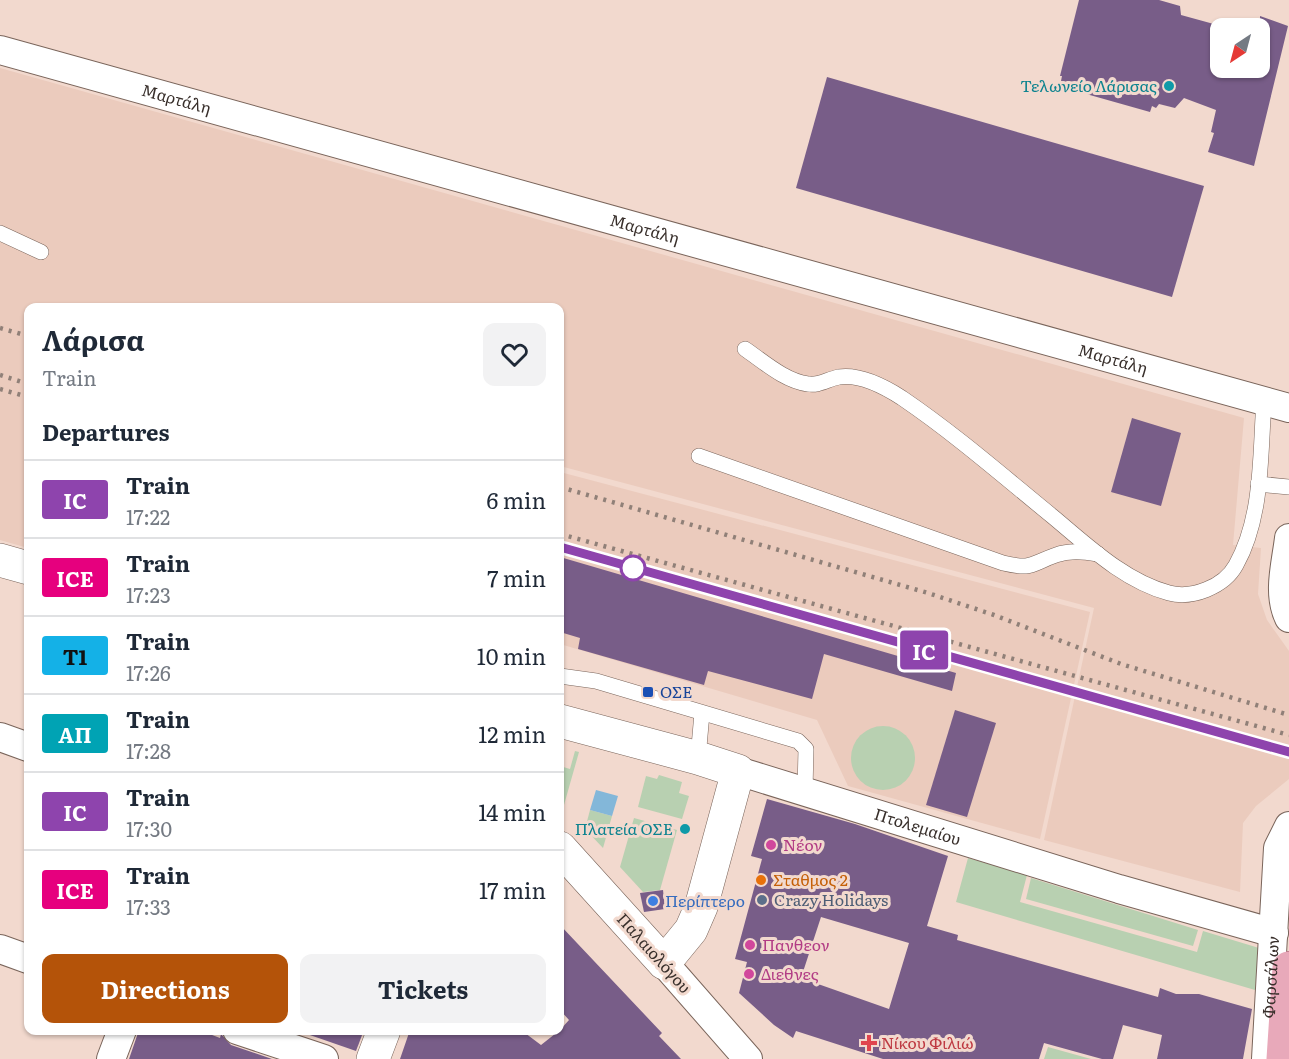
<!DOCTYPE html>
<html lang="en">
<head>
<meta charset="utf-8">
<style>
  :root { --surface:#fff; --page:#f2f2f3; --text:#1f2937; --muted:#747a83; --line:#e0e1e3; --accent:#b45309 }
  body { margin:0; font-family:Literata,serif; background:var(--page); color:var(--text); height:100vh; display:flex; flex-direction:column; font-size:22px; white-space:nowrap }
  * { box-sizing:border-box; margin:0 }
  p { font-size:20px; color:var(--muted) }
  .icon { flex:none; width:33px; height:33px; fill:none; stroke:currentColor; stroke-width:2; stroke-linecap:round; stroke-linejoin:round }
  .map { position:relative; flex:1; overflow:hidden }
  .sheet { position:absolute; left:24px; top:303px; width:540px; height:732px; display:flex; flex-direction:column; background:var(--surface); border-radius:12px; box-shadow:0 2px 4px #0004 }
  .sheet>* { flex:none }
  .badge { padding:0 12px; border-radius:4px; font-size:21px; line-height:39px }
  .needle { width:39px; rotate:216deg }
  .tools { position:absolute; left:1210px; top:18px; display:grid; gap:12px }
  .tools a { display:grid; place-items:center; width:60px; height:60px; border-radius:12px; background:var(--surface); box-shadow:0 2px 4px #0004; font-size:30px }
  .map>.badge { position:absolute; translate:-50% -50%; box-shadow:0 0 0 3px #fff }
  h2 { padding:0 18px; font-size:22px; line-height:54px }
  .round { display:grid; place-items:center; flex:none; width:63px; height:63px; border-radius:12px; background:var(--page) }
  .headline { display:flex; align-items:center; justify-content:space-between; height:102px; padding:0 18px }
  h1 { font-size:28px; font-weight:700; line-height:45px }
  .action { display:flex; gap:12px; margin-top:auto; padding:12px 18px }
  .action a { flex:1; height:69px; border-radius:12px; background:var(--accent); color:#fff; font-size:24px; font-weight:700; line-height:69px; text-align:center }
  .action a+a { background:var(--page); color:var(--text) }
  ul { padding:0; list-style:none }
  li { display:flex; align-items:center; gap:18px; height:78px; padding:0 18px; border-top:2px solid var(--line) }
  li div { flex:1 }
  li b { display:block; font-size:22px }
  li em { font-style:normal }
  li .badge { min-width:66px; font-weight:700; text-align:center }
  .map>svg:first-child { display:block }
  .built { fill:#ebcbbd }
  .green { fill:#b8d0b1 }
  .water { fill:#83b7d9 }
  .building { fill:#785d88; fill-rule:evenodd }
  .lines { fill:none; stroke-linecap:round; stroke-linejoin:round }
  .lane-casing { stroke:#7a655b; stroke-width:16 }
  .street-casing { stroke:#7a655b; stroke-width:30 }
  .secondary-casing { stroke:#7a655b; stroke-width:34 }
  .primary-casing { stroke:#a1596a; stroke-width:34 }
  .lane { stroke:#fff; stroke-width:15 }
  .street { stroke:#fff; stroke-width:28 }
  .secondary { stroke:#fff; stroke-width:33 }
  .primary { stroke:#e8a9ba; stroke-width:33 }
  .rail { stroke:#908078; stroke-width:4.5; stroke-dasharray:3 6; stroke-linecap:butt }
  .line-casing { stroke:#fff; stroke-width:14 }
  .line { stroke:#8e44ad; stroke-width:9 }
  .culture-dot { fill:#0f9aa8; stroke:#f2d9ce; stroke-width:2 }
  .stop-dot { fill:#fff; stroke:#8e44ad; stroke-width:3 }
  .transit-dot { fill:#1a4fb4; stroke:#f2d9ce; stroke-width:2 }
  .hotel-dot { fill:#d1479c; stroke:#f2d9ce; stroke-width:2 }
  .food-dot { fill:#e8710a; stroke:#f2d9ce; stroke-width:2 }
  .service-dot { fill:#5c6f8a; stroke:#f2d9ce; stroke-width:2 }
  .shop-dot { fill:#3f7fe0; stroke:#f2d9ce; stroke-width:2 }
  .health-dot { fill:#e0444e; stroke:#f2d9ce; stroke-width:2 }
  .labels { text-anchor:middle; stroke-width:6; stroke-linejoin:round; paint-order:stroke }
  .culture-label { font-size:16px; fill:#0d838f; stroke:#f2d9ce; text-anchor:end }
  .street-label { font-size:16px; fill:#382f2b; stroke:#f2d9ce }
  .transit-label { font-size:16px; fill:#164399; stroke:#f2d9ce; text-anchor:start }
  .hotel-label { font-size:16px; fill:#b23c85; stroke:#f2d9ce; text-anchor:start }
  .food-label { font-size:16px; fill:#c56008; stroke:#f2d9ce; text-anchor:start }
  .service-label { font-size:16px; fill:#4e5e75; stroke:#f2d9ce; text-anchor:start }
  .shop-label { font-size:16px; fill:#366cbe; stroke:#f2d9ce; text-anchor:start }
  .health-label { font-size:16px; fill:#be3a42; stroke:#f2d9ce; text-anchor:start }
</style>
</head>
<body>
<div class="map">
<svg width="1289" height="1059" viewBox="0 0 1289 1059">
  <rect width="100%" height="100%" fill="#f2d9ce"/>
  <g class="built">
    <polygon points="0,68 1244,418 1233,545 1261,548 1258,594 1267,620 1289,651 1289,779 1256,806 1243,823 1240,892 1044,840 1094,608 560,466 560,308 28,308 28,548 0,540"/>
    <polygon points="560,472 1090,612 1040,839 848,786 817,720 560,644"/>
  </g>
  <g class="green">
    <circle cx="883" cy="758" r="32"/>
    <polygon points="575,751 579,752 564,805 560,800 560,766 570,769"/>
    <polygon points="659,775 682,782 679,793 689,796 682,819 638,807 646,776 657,779"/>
    <polygon points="590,810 612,816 603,848 585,829"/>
    <polygon points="634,818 677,830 660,890 643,892 620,867"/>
    <polygon points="968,858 1027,875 1020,902 1197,952 1203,931 1259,948 1255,990 956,902"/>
    <polygon points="1031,878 1198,930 1193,946 1026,899"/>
    <polygon points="1048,1047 1091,1059 1044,1059"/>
  </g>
  <polygon class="water" points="596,790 618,796 612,816 590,810"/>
  <g class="building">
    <polygon points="1079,0 1159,0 1180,6 1181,15 1221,26 1221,68 1260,68 1260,16 1288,26 1254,166 1208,152 1214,133 1211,132 1216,110 1184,98 1175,108 1159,104 1156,108 1152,106 1150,112 1065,88 1066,83 1061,81 1062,76 1060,76"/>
    <polygon points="827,77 1204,186 1172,297 796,188"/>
    <polygon points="1132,418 1181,433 1161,506 1111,492"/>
    <polygon points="560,557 956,673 952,691 824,654 812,699 708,671 704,685 578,649 580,638 560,632"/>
    <polygon points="955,710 996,723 967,817 926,805"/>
    <path d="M767,799L855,824L948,856L927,926L958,935L957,940L1158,997L1160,988L1176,994H1199L1252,1009L1243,1059H1157L1162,1035L1123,1025L1113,1059H1102L1044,1043L1039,1059H883L796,1031L793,1038L774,1025L739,993L747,962L735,959L762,859L751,856ZM821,917L909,943L889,1009L801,978Z"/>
    <polygon points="663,890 665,909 644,912 640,893"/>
    <polygon points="560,925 662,1033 659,1036 681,1059 400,1059 410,1030 521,1030 541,1045 560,1030 569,1020 560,1010"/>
    <polygon points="139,1030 199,1030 220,1038 221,1034 231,1045 272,1059 129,1059"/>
    <polygon points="308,1030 364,1030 356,1051 307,1034"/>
  </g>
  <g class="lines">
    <g class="lane-casing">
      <g id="lane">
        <polyline points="0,233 41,252"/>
        <path d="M745,349C764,362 785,381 808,384C819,386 828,379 839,377C860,374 885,387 902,398C955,434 1003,476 1052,516C1087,545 1124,581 1169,593C1192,599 1224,587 1236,565C1263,517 1260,455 1264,401"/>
        <path d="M699,456L1003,563C1033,570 1030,564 1056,555C1070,550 1084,552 1098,554"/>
        <polyline points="1258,484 1289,487"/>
        <polyline points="560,676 596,681 798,741 806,749 805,790"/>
        <polyline points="698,758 702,713"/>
      </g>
    </g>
    <g class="street-casing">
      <g id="street">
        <path id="s1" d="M0,50L1289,408"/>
        <path d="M1289,538C1286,564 1277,593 1289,618"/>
        <polyline points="0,737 28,747"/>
        <path id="s2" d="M738,771L1119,889L1274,933"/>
        <polyline points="0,949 28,959"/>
        <polyline points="664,963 748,1059"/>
        <polyline points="237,1030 324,1059"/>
        <polyline points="111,1059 122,1030"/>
        <path id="s3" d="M1266,1059L1278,848L1289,826"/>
      </g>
    </g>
    <g class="secondary-casing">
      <g id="secondary">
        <polyline points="0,560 28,568"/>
        <polyline points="560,721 698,758 738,771 701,907 691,930 664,963 560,848"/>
        <polyline points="373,1059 384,1030"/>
      </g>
    </g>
    <g class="primary-casing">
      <polyline id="primary" points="1283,1059 1289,968"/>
    </g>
    <use href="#lane" class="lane"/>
    <use href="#street" class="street"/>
    <use href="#secondary" class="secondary"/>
    <use href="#primary" class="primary"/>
    <g class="rail">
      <polyline points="0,328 28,336"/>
      <polyline points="0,375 28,384"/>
      <polyline points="0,389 28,397"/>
      <polyline points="560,487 928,593 994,615 1121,664 1289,715"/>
      <polyline points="560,534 1289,735"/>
      <polyline points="560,547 1289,752"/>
    </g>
  </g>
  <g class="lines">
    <g class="line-casing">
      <polyline id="line" points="560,547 1289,752"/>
    </g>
    <use href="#line" class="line"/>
  </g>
  <g class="culture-dot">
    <circle cx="1169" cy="86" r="6"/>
    <circle cx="685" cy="829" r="6"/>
  </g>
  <circle class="stop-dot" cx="633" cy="568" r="12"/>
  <rect class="transit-dot" x="642" y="686" width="12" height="12" rx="3"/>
  <g class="hotel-dot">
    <circle cx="771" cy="845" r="6"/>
    <circle cx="750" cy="945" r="6"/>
    <circle cx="749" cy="974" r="6"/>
  </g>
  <circle class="food-dot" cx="761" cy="880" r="6"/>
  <circle class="service-dot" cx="762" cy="900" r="6"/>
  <circle class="shop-dot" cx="653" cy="901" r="6"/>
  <path class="health-dot" d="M866 1034h6v6h6v6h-6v6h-6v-6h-6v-6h6z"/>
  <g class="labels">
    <g class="culture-label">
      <text x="1157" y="92">Τελωνείο Λάρισας</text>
      <text x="673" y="835">Πλατεία ΟΣΕ</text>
    </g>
    <g class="street-label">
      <text dy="6" stroke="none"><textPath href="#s1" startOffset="183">Μαρτάλη</textPath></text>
      <text dy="6" stroke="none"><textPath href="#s1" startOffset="669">Μαρτάλη</textPath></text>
      <text dy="6" stroke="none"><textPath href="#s1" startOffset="1155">Μαρτάλη</textPath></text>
      <text dy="6" stroke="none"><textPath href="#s2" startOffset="188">Πτολεμαίου</textPath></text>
      <text transform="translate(654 953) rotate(48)" y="6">Παλαιολόγου</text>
      <text dy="6" stroke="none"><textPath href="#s3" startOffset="82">Φαρσάλων</textPath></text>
    </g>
    <g class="transit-label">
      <text x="660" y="698">ΟΣΕ</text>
    </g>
    <g class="hotel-label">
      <text x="783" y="851">Νέον</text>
      <text x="762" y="951">Πανθεον</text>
      <text x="761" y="980">Διεθνες</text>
    </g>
    <g class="food-label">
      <text x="773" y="886">Σταθμος 2</text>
    </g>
    <g class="service-label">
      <text x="774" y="906">Crazy Holidays</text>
    </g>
    <g class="shop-label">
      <text x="665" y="907">Περίπτερο</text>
    </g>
    <g class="health-label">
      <text x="881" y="1049">Νίκου Φιλιώ</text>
    </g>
  </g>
</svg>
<div class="tools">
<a><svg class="needle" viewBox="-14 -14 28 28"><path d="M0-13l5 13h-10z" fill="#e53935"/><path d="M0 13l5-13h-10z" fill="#747a83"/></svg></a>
</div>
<b class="badge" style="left:924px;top:650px;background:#8e44ad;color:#fff">IC</b>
<section class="sheet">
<div class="headline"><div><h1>Λάρισα</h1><p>Train</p></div><a class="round"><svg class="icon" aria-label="heart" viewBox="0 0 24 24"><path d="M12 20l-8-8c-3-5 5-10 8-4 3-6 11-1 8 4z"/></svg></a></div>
<h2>Departures</h2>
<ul>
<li><span class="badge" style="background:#8e44ad;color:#fff">IC</span><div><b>Train</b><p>17:22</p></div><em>6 min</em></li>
<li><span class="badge" style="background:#e6007e;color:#fff">ICE</span><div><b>Train</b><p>17:23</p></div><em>7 min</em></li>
<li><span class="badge" style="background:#14b1e7;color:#111">T1</span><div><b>Train</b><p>17:26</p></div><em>10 min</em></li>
<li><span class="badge" style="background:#00a3b4;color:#fff">ΑΠ</span><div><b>Train</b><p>17:28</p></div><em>12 min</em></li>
<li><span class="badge" style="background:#8e44ad;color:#fff">IC</span><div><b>Train</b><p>17:30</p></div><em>14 min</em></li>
<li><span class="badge" style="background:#e6007e;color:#fff">ICE</span><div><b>Train</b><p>17:33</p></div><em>17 min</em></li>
</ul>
<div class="action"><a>Directions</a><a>Tickets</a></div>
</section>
</div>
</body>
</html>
